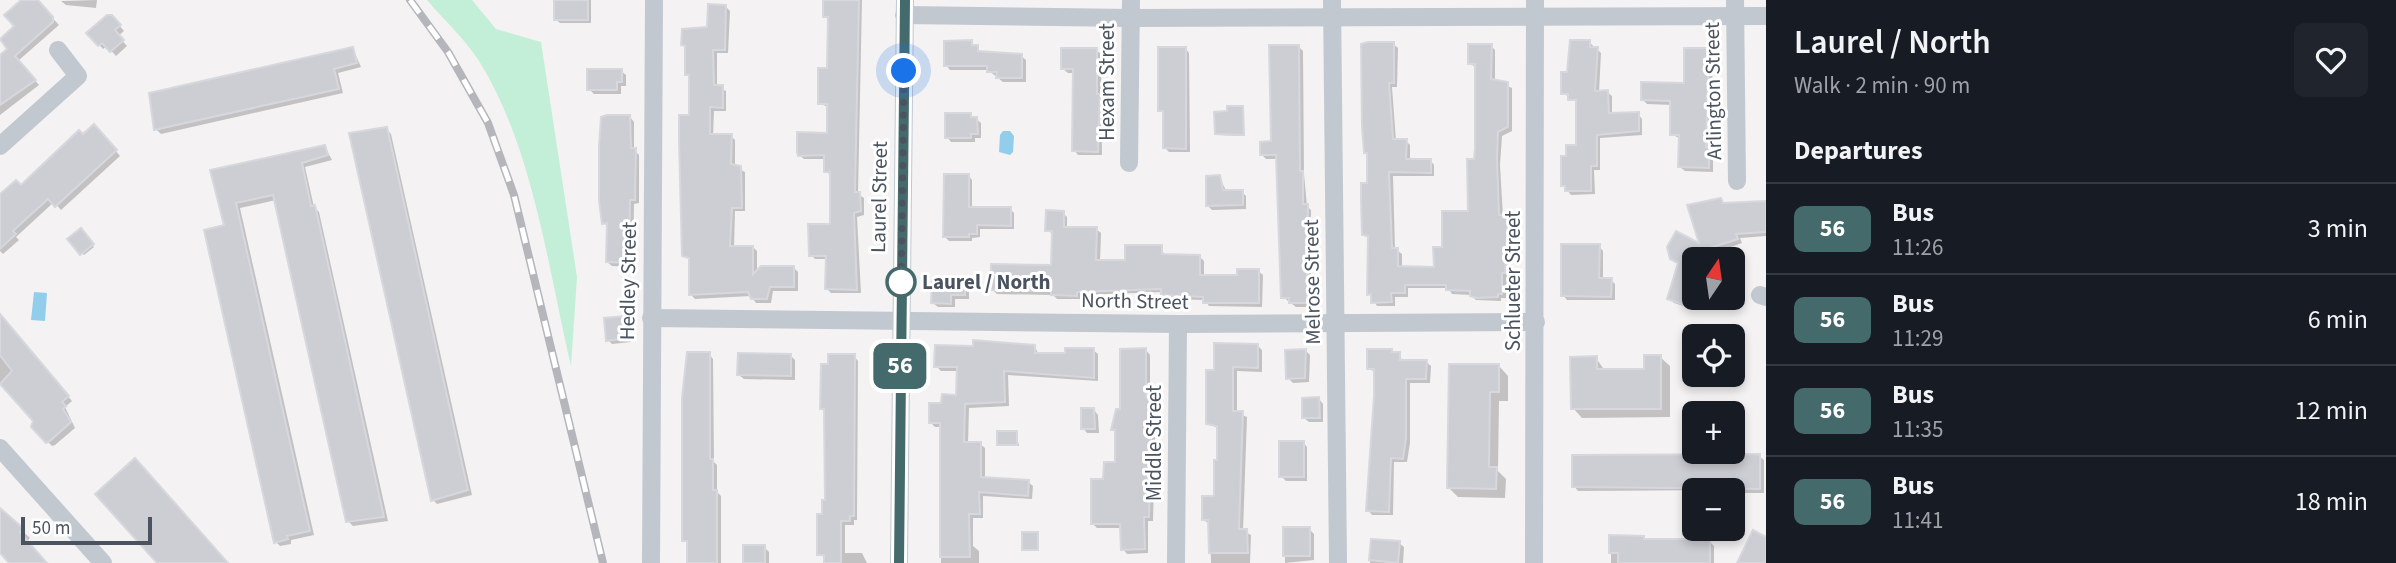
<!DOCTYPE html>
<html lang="en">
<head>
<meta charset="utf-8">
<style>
  :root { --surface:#171b24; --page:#20242c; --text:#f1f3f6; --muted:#9ea1a6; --line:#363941 }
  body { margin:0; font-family:"Source Sans 3",sans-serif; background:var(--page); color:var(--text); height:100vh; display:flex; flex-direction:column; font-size:26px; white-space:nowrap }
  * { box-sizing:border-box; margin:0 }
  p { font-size:23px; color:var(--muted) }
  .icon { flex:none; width:38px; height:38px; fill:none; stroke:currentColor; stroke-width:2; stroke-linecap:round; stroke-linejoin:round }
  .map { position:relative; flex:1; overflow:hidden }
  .side { display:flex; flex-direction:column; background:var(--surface); width:630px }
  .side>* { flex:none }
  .badge { padding:0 14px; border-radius:10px; font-size:24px; line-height:46px }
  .needle { width:46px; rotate:13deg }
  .buttons { position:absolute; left:1682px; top:247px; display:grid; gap:14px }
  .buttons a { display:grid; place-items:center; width:63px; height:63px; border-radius:10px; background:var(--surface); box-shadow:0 4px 10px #0003; font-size:35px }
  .scale { position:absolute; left:21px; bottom:18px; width:131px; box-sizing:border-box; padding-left:7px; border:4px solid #4a535f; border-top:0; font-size:19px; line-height:24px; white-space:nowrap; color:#4a535f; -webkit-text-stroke:5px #fff; paint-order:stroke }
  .you { position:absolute; width:35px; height:35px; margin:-18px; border:5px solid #fff; border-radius:50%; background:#1a73e8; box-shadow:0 0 0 10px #1a73e833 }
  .map>.badge { position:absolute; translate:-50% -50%; box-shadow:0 0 0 4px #fff }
  h2 { padding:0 28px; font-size:26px; line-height:63px }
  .round { display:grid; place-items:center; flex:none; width:74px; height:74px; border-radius:10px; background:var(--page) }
  .summary { display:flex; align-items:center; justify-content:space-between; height:119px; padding:0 28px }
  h1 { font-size:33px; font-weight:600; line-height:52px }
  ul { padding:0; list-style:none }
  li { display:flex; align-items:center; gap:21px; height:91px; padding:0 28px; border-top:2px solid var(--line) }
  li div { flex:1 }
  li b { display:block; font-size:26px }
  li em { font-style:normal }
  li .badge { min-width:77px; font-weight:700; text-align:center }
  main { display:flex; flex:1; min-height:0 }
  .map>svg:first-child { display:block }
  .green { fill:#c3efd9 }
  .water { fill:#92ceeb }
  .shadow { fill:#0003 }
  .building { fill:#ccced4; stroke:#d6d8dd; stroke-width:2 }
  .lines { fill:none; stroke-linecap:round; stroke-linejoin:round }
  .minor { stroke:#c1c8d0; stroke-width:18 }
  .rail-casing { stroke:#b4b6bc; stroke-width:8 }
  .rail { stroke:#fff; stroke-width:5; stroke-dasharray:16; stroke-linecap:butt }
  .line-casing { stroke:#fff; stroke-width:16 }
  .line { stroke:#456a6b; stroke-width:10 }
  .walk { stroke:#4a535f; stroke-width:7; stroke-dasharray:0 12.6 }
  .stop-dot { fill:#fff; stroke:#456a6b; stroke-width:3.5 }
  .labels { text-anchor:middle; stroke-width:6; stroke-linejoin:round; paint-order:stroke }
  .street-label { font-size:21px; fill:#4a535f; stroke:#fff }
  .stop-label { font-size:21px; font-weight:bold; fill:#4a535f; stroke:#fff; text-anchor:start }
</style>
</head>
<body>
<main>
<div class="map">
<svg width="1766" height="563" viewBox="0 0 1766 563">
  <rect width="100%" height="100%" fill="#f4f2f2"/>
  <path class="green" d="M427,0H472L496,29L541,42L577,277L571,366C548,268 533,147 479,61C465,39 444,20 427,0Z"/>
  <g class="water">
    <polygon points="1003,131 1010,131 1014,136 1013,152 1010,155 999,152 1000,135"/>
    <polygon points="34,292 47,293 45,321 31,320"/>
  </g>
  <g class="shadow">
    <polygon points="23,0 36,0 59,25 18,61 39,85 0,115 0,58 9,49"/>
    <polygon points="97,0 96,8 66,5 61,1"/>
    <polygon points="556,0 591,0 591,23 560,23 555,19"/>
    <polygon points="825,0 862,0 858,194 864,198 864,215 857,217 861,293 831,293 827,289 828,259 815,259 811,255 832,226 831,176 826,171 826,159 804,159 799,155 829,135 829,108 820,103 829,70 830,21 825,16"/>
    <polygon points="726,7 730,11 728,53 717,53 717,87 726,91 726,111 714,111 713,136 731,136 735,140 735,167 745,172 745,211 735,211 734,248 753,247 757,251 757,273 794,268 798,272 798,291 773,291 771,303 756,303 751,296 695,299 691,295 691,260 684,255 691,79 687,75 687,49 683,45 709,29"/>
    <polygon points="110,15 124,31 118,36 127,46 116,56 107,46 103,49 89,33"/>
    <polygon points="971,42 982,53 1021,56 1026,60 1026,82 1003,82 988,70 950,70 946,65"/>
    <polygon points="1589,42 1601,53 1599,92 1607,92 1612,96 1612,115 1638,114 1642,119 1642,135 1600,138 1600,170 1594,170 1595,194 1571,195 1563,185 1568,158 1578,146 1578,103 1563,93 1569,74"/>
    <polygon points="1393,44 1398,48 1397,87 1392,87 1396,141 1406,141 1410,145 1410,161 1430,160 1434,165 1434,176 1393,176 1395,249 1402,254 1402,268 1435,268 1443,248 1470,213 1476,161 1476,68 1470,63 1491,46 1495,50 1495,81 1512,88 1512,131 1502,136 1500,165 1503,217 1511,221 1506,298 1501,298 1501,301 1476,300 1471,295 1452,294 1448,288 1408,288 1408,297 1395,297 1395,306 1377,306 1369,294 1369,239 1364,234 1368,185 1369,156 1366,153"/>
    <polygon points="1298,46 1303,51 1304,174 1307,206 1311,210 1311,307 1296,307 1283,297 1278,159 1266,159 1262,155 1273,143"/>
    <polygon points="1185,48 1189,53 1190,152 1169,152 1165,148 1165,116 1160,110"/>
    <polygon points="353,49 361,67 338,73 343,93 161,134 156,129"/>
    <polygon points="1096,50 1101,54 1102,155 1078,155 1074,150 1075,73 1068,73 1063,69"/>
    <polygon points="1709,50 1713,55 1710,150 1713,154 1713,172 1685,171 1680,167 1681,139 1671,134 1672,105 1647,104 1643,100 1686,85"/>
    <polygon points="621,71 626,75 626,86 621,86 621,94 594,94 589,89"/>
    <polygon points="1242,107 1245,136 1218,135 1216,133 1229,113"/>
    <polygon points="970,114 981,123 981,138 975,138 975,142 951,142 947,137"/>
    <polygon points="630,117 634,122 634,150 639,155 639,203 634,204 633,267 612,266 607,262 608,227 604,223"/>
    <polygon points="386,129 391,134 472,495 437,504 433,500"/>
    <polygon points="99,131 120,156 61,210 54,202 16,237 19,240 3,254 0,251 0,196 20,186 83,137"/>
    <polygon points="325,147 332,160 305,167 314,207 319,212 388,521 353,526 348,521 276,200 240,208 314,535 291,540 291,544 280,546 276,542 226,226 212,171"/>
    <polygon points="968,175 972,180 972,209 1010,209 1014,213 1014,229 980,229 980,237 972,238 972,241 949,241 945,237"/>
    <polygon points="1219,177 1227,192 1242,192 1246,196 1246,209 1212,210 1208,206"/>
    <polygon points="1721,200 1725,204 1766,201 1766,236 1740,238 1742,243 1723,250 1718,259 1694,259 1694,298 1700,298 1696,310 1674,303 1669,299 1680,265 1671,258 1702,247"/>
    <polygon points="1063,213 1067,217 1067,228 1096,229 1101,233 1100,262 1126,262 1161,247 1165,256 1200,257 1204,261 1204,277 1238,277 1258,271 1263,275 1262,307 1209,306 1205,300 1167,299 1163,292 1081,295 1080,299 1057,299 1053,295 997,294 992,289 1053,267 1054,235 1047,230"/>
    <polygon points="81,231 94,247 84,255 69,239"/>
    <polygon points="1599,246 1603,251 1603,280 1611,280 1615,284 1615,300 1567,300 1563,295"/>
    <polygon points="964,281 969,286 969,299 955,299 955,307 938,307 933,303"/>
    <polygon points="624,318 629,322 631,342 612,344 608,340"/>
    <polygon points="10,327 72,401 65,407 75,428 55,445 52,446 33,427 37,423 0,382 0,328"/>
    <polygon points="1258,346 1262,350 1262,372 1237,371 1237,413 1247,417 1243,531 1251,535 1250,563 1211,563 1210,524 1203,520 1216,498 1219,429 1208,423 1216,371"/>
    <polygon points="1035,347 1039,355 1067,355 1093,350 1098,354 1098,381 1008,375 1009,406 969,408 968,444 980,444 985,448 985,479 1028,482 1033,486 1032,499 983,496 983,518 973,518 973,546 979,551 979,563 941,563 942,427 935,427 930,422 943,405 958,396 958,371 941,371 936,366"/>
    <polygon points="1146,350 1150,355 1150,399 1156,404 1153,521 1148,521 1148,553 1127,554 1123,549 1122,528 1097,528 1092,523 1105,481 1116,464 1116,432 1113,429"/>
    <polygon points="1391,350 1399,354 1403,362 1426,362 1431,366 1430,383 1410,383 1410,443 1407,462 1394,462 1393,515 1372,515 1368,510 1375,372 1368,368"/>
    <polygon points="1306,351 1310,355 1309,382 1293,383 1288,378"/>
    <polygon points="709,354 713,359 714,462 717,465 717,492 721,496 721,563 688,563 689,545 684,540"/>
    <polygon points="790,355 795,360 795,380 744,379 739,375"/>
    <polygon points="854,356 858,361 857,520 854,520 854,525 845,525 845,553 862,553 867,563 826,563 826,558 818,554 827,501 826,412 822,408"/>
    <polygon points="1660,357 1670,366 1670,417 1582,418 1573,408 1596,358 1605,371 1646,370"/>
    <polygon points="1499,366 1508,376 1508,401 1499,401 1498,471 1506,479 1505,498 1458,497 1449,488"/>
    <polygon points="1319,399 1323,404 1323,422 1309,422 1304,418"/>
    <polygon points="1094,410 1098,415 1099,433 1087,433 1083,428"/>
    <polygon points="1016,432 1019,446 999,444"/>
    <polygon points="1303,442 1307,447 1307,481 1286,481 1281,476"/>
    <polygon points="1759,456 1764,460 1764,493 1732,493 1732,490 1578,491 1574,486"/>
    <polygon points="0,510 30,538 27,541 31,547 46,563 13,563 0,549"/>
    <polygon points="1285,529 1309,529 1314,534 1314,560 1285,563"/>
    <polygon points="1037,534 1039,551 1026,551 1024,550"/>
    <polygon points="1611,537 1644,537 1647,541 1709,541 1714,546 1714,563 1611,563"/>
    <polygon points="1373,540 1399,543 1404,547 1403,563 1370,563"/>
    <polygon points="764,547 769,552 769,563 746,563"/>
  </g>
  <g class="building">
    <polygon points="21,0 38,0 53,17 53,22 15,56 36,80 0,105 0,55 7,49 0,39 14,26 4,15"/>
    <rect x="554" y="0" width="34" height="20"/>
    <polygon points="823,0 859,0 855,192 860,192 861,211 854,213 857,290 825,289 826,256 809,256 808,224 830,224 830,172 824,172 824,155 798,156 797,152 797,132 827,133 827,104 818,104 818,68 827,68 828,17 823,17"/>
    <polygon points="708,4 726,5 725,50 713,50 714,85 723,85 723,108 710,107 710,134 732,134 731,164 741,166 742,208 732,208 730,246 753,246 753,274 761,266 794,266 794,287 770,287 767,299 751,299 748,292 689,295 689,258 682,256 679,139 679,115 689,115 689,75 685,75 685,46 681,45 682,29 707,27"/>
    <polygon points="107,15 112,15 121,25 115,30 124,40 110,52 102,43 98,46 86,33"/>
    <polygon points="972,40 972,45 978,45 978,51 1022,54 1022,78 996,78 997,72 987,72 987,66 944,66 944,41"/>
    <polygon points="1570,40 1590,40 1590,47 1598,47 1595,91 1608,90 1609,113 1639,112 1639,131 1597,135 1597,166 1591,166 1591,191 1565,191 1565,186 1561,186 1561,156 1566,156 1566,145 1576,145 1576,100 1568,100 1568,94 1561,94 1561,72 1567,72"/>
    <polygon points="1368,42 1394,42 1394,83 1389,83 1393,139 1407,139 1406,159 1431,159 1431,173 1389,172 1392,248 1398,248 1398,266 1434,267 1433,247 1442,247 1442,211 1468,211 1467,159 1474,159 1475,148 1475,64 1468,64 1468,44 1492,44 1491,79 1508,82 1508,127 1498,132 1497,159 1499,215 1508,215 1505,273 1502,273 1502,294 1498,294 1498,297 1477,298 1470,296 1470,291 1446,290 1446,285 1405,285 1405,293 1391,293 1392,302 1371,303 1371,294 1367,295 1368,236 1362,235 1361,201 1361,183 1367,183 1367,153 1364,153 1362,127 1361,44"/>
    <polygon points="1269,45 1299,45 1300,171 1303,171 1303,204 1308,204 1307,303 1289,303 1289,298 1281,298 1276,155 1260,155 1260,142 1271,141"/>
    <polygon points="353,47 357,63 334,69 339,89 154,130 149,93"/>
    <polygon points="1158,47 1186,47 1186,149 1163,148 1163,111 1158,111"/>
    <polygon points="1061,48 1097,48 1097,94 1100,94 1098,152 1072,151 1073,69 1061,69"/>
    <polygon points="1684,48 1709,48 1706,147 1709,147 1709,168 1678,167 1679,135 1670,135 1670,101 1641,100 1641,82 1684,83"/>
    <polygon points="587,69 622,69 622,82 617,82 617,90 587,90"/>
    <polygon points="1227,106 1243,106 1244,135 1215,134 1214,112 1227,111"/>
    <polygon points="945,113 971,113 971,117 977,117 978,134 971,134 971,138 945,138"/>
    <polygon points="607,115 630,115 631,148 636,148 635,200 630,200 629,263 606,262 607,223 602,224 599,200 599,147 601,117"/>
    <polygon points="94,124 117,150 55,207 48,199 13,231 16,234 0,249 0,194 16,180 21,185 79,130 83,134"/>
    <polygon points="387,127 468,490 431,501 349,133"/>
    <polygon points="325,145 328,155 302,163 311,206 315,205 384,517 346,522 273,195 236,203 310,531 287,536 288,539 274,543 204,230 224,225 210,170"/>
    <polygon points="944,174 969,174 969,207 1011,207 1011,226 977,225 977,234 969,234 969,237 943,237"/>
    <polygon points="1220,175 1223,190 1243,190 1243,205 1206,206 1206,176"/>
    <polygon points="1721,198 1723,203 1766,201 1766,232 1736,234 1738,239 1694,253 1691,307 1667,299 1678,263 1670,259 1667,247 1676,231 1699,243 1687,205"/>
    <polygon points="1046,210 1064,211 1064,227 1097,227 1096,260 1125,260 1125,245 1162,245 1162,254 1200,255 1200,275 1237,275 1237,269 1259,269 1259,303 1203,303 1203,297 1161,295 1161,289 1077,292 1077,296 1051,295 1051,291 990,290 991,264 1051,265 1052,231 1045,231"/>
    <polygon points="81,228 94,244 80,255 67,239"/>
    <polygon points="1561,244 1600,244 1599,278 1612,278 1611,297 1561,296"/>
    <polygon points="932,279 965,279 965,295 951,295 951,304 931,303"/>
    <polygon points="0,314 69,396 62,402 66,406 63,409 71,422 50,441 46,443 31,427 33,421 0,384 12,371 0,355"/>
    <polygon points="625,316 627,338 606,341 604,318"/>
    <polygon points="973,340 1035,345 1035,353 1065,353 1065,348 1094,348 1094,378 1004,371 1005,402 965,404 964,442 981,442 981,477 1029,480 1028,496 979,492 980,514 969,514 970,557 940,557 940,423 929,423 929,403 941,403 942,394 956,395 957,367 934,367 935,345 973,346"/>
    <polygon points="1214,343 1258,344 1258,368 1233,367 1233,411 1243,411 1239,529 1247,529 1248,553 1209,553 1208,520 1202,520 1202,496 1214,496 1214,460 1217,460 1217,426 1206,424 1206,370 1214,370"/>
    <polygon points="1146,348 1146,397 1152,398 1149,517 1144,517 1145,549 1121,550 1120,524 1091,524 1091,479 1103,479 1104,462 1115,462 1115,430 1111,430 1116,409 1120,409 1120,349"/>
    <polygon points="1306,349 1305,378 1286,379 1285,350"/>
    <polygon points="1367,349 1392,349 1392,352 1400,352 1400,360 1427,360 1426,379 1406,379 1406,438 1403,459 1391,458 1389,512 1366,511 1374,396 1374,369 1367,369"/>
    <polygon points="687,352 710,352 710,459 713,459 713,490 717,490 717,563 687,563 687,541 682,541 682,398"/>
    <polygon points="738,353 791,354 791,376 737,375"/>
    <polygon points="828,354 855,354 854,516 850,516 850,521 841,521 841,563 824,563 824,555 817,555 817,514 822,514 822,500 825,500 824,409 820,409 821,364 828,364"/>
    <polygon points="1644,355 1661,355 1661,409 1571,409 1570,357 1597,356 1597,369 1644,369"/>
    <polygon points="1449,364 1499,364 1499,392 1490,392 1489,467 1497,467 1496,489 1447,488"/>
    <polygon points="1319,397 1320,418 1302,418 1302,398"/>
    <polygon points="1081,408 1094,408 1095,429 1081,429"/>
    <rect x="997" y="431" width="20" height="14"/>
    <rect x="1279" y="441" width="25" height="36"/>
    <polygon points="1760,454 1760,489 1572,487 1572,455"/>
    <polygon points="135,458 228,563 157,563 95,494"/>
    <polygon points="0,508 24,529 20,532 24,537 47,563 9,563 0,553"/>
    <rect x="1283" y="527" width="27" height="29"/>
    <polygon points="1753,530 1766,537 1766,563 1737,563"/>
    <rect x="1022" y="532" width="16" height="18"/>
    <polygon points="1609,535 1644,536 1644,539 1710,539 1710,563 1618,563 1618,553 1609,553"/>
    <polygon points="1371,539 1400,541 1398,563 1369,560"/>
    <rect x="743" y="545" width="22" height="18"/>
  </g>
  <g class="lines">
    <g class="minor">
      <polyline points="1332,0 1338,563"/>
      <polyline points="1735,0 1737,181"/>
      <polyline points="904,15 1131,18 1766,16"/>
      <polyline points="0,146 78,76 58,50"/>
      <polyline points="1129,163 1131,0"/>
      <polyline points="1760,295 1766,297"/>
      <polyline points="651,318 1178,324 1536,322"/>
      <polyline points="0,448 103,563"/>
      <polyline points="651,563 654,0"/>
      <polyline points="899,563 905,0"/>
      <polyline points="1176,563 1178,324"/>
      <polyline points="1534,563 1535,0"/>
    </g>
    <g class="rail-casing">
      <polyline id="rail" points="410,0 448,52 488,123 514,195 603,563"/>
    </g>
    <use href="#rail" class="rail"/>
  </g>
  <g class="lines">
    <g class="line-casing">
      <polyline id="line" points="899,563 905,0"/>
    </g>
    <use href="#line" class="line"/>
    <polyline class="walk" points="901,282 901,293 904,71"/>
  </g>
  <circle class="stop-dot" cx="901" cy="282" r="14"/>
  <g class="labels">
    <g class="street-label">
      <text transform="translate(1107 82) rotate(-90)" y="7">Hexam Street</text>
      <text transform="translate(1713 91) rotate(-91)" y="7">Arlington Street</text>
      <text transform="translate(879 197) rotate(-89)" y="7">Laurel Street</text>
      <text transform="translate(628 281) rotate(-89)" y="7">Hedley Street</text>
      <text transform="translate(1513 281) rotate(-90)" y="7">Schlueter Street</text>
      <text transform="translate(1312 282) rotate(-91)" y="7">Melrose Street</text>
      <text transform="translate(1135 301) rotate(1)" y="7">North Street</text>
      <text transform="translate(1154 443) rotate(-90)" y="7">Middle Street</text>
    </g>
    <g class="stop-label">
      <text x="922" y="289">Laurel / North</text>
    </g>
  </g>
</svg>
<div class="buttons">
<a><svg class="needle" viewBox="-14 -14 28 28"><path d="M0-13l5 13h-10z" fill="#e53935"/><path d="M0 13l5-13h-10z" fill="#9ea1a6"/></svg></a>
<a><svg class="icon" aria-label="locate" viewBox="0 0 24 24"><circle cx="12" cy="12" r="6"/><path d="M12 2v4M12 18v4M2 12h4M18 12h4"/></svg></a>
<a>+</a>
<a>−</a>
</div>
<div class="scale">50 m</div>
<div class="you" style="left:904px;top:71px"></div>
<b class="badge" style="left:900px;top:366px;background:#456a6b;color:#fff">56</b>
</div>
<section class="side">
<div class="summary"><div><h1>Laurel / North</h1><p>Walk · 2 min · 90 m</p></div><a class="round"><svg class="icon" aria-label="heart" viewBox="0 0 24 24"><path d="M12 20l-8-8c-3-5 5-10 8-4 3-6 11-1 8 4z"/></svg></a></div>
<h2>Departures</h2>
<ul>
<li><span class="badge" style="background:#456a6b;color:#fff">56</span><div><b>Bus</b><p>11:26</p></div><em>3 min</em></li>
<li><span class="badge" style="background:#456a6b;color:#fff">56</span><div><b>Bus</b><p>11:29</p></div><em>6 min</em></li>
<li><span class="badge" style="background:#456a6b;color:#fff">56</span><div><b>Bus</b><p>11:35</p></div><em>12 min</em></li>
<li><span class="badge" style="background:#456a6b;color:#fff">56</span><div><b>Bus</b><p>11:41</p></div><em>18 min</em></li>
</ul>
</section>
</main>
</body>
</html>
